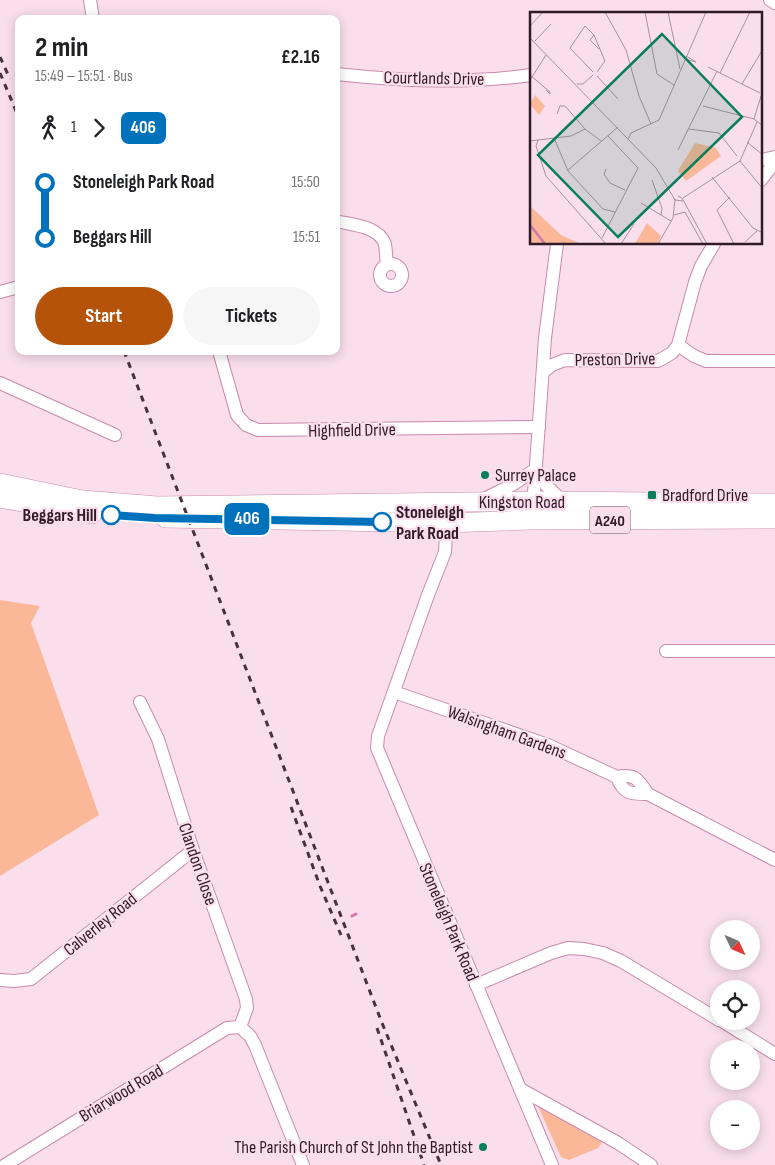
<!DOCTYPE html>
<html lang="en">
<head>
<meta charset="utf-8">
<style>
  :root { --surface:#fff; --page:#f6f6f6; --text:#202124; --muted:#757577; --accent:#b45309 }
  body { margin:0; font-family:"Sofia Sans Condensed",sans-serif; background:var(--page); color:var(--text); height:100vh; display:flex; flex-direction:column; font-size:19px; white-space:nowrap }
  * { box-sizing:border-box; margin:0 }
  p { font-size:16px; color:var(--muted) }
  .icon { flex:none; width:28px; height:28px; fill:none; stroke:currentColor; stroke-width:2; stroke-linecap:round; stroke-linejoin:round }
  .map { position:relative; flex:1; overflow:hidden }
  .panel { position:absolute; left:15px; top:15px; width:325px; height:340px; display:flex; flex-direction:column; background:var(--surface); border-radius:10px; box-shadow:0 2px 12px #0003 }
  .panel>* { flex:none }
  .badge { padding:0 10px; border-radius:8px; font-size:18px; line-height:32px }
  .needle { width:32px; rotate:134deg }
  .controls { position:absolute; left:710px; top:920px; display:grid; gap:10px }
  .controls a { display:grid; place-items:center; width:50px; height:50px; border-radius:50%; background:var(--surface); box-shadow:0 2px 12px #0003; font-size:25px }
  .map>.badge { position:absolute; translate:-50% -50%; box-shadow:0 0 0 2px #fff }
  .legs { display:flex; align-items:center; gap:8px; height:55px; padding:0 20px; font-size:16px }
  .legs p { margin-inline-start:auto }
  .head { display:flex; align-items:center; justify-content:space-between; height:85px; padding:0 20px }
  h1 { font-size:28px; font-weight:700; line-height:38px }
  .button { display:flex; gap:10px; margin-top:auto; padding:10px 20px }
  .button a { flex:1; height:58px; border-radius:30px; background:var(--accent); color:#fff; font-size:20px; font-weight:700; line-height:58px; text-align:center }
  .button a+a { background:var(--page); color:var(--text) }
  ul { padding:0 20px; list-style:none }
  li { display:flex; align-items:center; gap:18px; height:55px; font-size:19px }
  li i { display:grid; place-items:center; width:8px; height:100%; margin:0 6px; background:currentColor }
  li i::after { content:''; width:12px; height:12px; margin:-6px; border:4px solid; border-radius:50%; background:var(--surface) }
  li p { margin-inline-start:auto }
  li:first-child i { background:linear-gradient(#0000 50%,currentColor 0) }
  li:last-child i { background:linear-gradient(currentColor 50%,#0000 0) }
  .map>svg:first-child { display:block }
  .green { fill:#fbb899 }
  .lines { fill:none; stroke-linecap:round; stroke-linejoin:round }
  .stream { stroke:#d078aa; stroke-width:3 }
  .minor-casing { stroke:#c98aac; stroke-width:14 }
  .highway-casing { stroke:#c98aac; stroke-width:20 }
  .minor { stroke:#fff; stroke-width:12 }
  .highway { stroke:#fff; stroke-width:19 }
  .rail { stroke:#49313f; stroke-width:3; stroke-dasharray:6 6; stroke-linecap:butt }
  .line-1-casing { stroke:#fff; stroke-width:11 }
  .line-1 { stroke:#0072bc; stroke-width:8 }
  .poi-dot { fill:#067e5c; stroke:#fadeec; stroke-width:2 }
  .stop-1-dot { fill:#fff; stroke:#0072bc; stroke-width:2.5 }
  .labels { text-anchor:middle; stroke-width:4.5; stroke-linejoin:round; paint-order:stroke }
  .shield { fill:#fadeec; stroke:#6e5563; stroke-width:1 }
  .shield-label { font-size:16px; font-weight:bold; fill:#321a28 }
  .street-label { font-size:18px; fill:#321a28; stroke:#fadeec }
  .poi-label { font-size:18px; fill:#321a28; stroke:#fadeec; text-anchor:start }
  .stop-label { font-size:18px; font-weight:bold; fill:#321a28; stroke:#fadeec; text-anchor:start }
  .inset-river { fill:none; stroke:#d078aa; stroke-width:2.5 }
  .inset-road { fill:none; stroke:#aa909e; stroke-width:1 }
  .view { fill:#067e5c; fill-opacity:0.15; stroke:#067e5c; stroke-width:2.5 }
  .inset-edge { fill:none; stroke:#321a28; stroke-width:2.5 }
</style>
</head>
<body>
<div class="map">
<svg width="775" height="1165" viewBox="0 0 775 1165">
  <rect width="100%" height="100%" fill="#fadeec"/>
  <g class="green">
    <polygon points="0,600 40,606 31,623 99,815 0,876"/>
    <polygon points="541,1104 601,1140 601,1144 598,1148 569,1160 561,1157 538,1106"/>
  </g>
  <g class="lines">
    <polyline class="stream" points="352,916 356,914"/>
    <g class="minor-casing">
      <g id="minor">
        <polyline points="90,0 93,19"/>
        <polyline points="770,0 775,3"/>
        <path d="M336,74C402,81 465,84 531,75"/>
        <polyline points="761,160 775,157"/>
        <polyline points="761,180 775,162"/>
        <path d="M336,221C352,225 379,226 385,244C386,250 386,258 387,264"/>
        <circle cx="391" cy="275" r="11"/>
        <polyline points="0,292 19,287"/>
        <polyline points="678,345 694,356 706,361 775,361"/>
        <polyline points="219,351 237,415 246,425 258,430 539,427"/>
        <polyline points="543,372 552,365 565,360 658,361 672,353 678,345 695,282 701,266 714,244"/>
        <polyline points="0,383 115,435"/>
        <polyline points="536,469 546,485 563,502"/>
        <polyline points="484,499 512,485 536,469"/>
        <polyline points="533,507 545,338 557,244"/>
        <polyline points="424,510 435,509 443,513 445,517 446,535 445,552 428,595 378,736 377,748 552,1165"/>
        <polyline points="666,651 775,651"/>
        <path d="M394,692L548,745L617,777C636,773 638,780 648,794L775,860"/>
        <polyline points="140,702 158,739 193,850 246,999 247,1008 240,1027"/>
        <path d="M617,777C623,794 631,794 648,794"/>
        <polyline points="0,980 14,981 31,979 193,850"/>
        <polyline points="476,985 551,953 568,948 584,949 603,953 621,961 719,1020"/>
        <polyline points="722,1021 775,1054"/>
        <polyline points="240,1027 250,1036 255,1045 303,1165"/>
        <polyline points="520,1089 618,1143 651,1165"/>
        <polyline points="5,1165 227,1028 240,1027"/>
      </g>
    </g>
    <g class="highway-casing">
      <g id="highway">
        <polyline points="0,483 82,500 157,506 543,501 775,503"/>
        <polyline points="0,498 92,514"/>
        <polyline points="165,518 446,523 531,520 775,519"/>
      </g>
    </g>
    <use href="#minor" class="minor"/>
    <use href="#highway" class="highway"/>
    <g class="rail">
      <polyline points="0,57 10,79"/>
      <polyline points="0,73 19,118"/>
      <polyline points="124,351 382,1023 441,1165"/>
      <polyline points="291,807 320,886 341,935"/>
      <polyline points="377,1028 424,1165"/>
    </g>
  </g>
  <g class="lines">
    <g class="line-1-casing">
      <polyline id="line-1" points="111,515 155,518 382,522"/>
    </g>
    <use href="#line-1" class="line-1"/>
  </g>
  <g class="poi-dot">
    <circle cx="485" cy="475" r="5"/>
    <rect x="647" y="490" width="10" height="10" rx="2.5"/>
    <circle cx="483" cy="1147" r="5"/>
  </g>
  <g class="stop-1-dot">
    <circle cx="111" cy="515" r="9"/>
    <circle cx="382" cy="522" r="9"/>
  </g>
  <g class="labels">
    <rect class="shield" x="590" y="506.5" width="40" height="27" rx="4"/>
    <g class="shield-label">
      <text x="610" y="526">A240</text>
    </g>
    <g class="street-label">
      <text transform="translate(434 78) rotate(1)" y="6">Courtlands Drive</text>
      <text transform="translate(615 359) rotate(-1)" y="6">Preston Drive</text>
      <text transform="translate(352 430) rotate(-1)" y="6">Highfield Drive</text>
      <text x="522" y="508">Kingston Road</text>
      <text transform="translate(507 732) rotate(20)" y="6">Walsingham Gardens</text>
      <text transform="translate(198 864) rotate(71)" y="6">Clandon Close</text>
      <text transform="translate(449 922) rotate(67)" y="6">Stoneleigh Park Road</text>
      <text transform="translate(100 924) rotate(-39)" y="6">Calverley Road</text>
      <text transform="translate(121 1093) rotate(-31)" y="6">Briarwood Road</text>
    </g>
    <g class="poi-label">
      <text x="495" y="481">Surrey Palace</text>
      <text x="662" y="501">Bradford Drive</text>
      <text x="473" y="1153" text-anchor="end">The Parish Church of St John the Baptist</text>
    </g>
    <g class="stop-label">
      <text x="396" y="518">Stoneleigh<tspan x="396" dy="21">Park Road</tspan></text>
      <text x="97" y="521" text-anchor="end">Beggars Hill</text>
    </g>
  </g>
  <g transform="translate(530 12)">
    <rect width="232" height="232" fill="#fadeec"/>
    <path d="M5,83L15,94L9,103L0,92ZM165,131L186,136L191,144L156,169L148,159ZM0,194L31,223L51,232H0ZM117,211L131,224L127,232H105Z" fill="#fbb899"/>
    <path class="inset-river" d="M0,213L15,232"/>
    <path class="inset-road" d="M75,0L96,38L109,84L121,112M115,0L127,62L144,73M138,0L150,57M0,14L13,0M64,23L60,28L69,37M0,26L126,156L145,188L153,189M5,29L21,12M155,47L166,50L156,44M178,55L230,81M63,60L40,36L55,14L64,23L75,49L67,60M190,61L220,0M0,63L20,80V82L16,78M67,64L88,87M0,68L16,43M47,72H53L63,63M212,72L233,37M173,94L224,107L233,114M27,102L30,94H35L55,117L71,129M224,107L231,84M159,117L189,121L207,144M24,126L38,159L73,197L85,200M98,127L101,121L129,108L176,0M8,128L6,134L16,164L76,232M0,129L41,124L55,117M217,130L233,143M148,138L187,59M210,149L233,177M76,157L74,162L80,171L95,178M38,158L88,115M182,165L223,216L233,221M122,168L132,196L131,203M148,184L152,186L177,232M200,185L187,198L204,232M153,186L210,149L227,110M111,191L141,209M144,203L155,200L173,232M72,226L108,156L78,124M215,230L227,219M91,232L104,212M128,232L143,206L145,187"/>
    <path class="view" d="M132,22L212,105L88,225L8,143Z"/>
    <rect width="232" height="232" class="inset-edge"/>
  </g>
</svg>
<div class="controls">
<a><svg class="needle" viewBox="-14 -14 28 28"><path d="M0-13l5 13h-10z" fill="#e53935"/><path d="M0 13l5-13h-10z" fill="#757577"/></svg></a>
<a><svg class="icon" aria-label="locate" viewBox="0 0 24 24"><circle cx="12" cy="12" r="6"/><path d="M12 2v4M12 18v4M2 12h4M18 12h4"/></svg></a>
<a>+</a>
<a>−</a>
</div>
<b class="badge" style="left:247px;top:519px;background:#0072bc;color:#fff">406</b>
<section class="panel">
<div class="head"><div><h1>2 min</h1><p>15:49 – 15:51 · Bus</p></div><b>£2.16</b></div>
<div class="legs"><svg class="icon" aria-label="walk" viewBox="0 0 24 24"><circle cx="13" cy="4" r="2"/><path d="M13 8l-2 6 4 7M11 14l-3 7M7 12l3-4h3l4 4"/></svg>1<svg class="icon" aria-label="forward" viewBox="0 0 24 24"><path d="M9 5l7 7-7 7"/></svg><b class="badge" style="background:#0072bc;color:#fff">406</b></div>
<ul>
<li><i style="color:#0072bc"></i><b>Stoneleigh Park Road</b><p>15:50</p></li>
<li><i style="color:#0072bc"></i><b>Beggars Hill</b><p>15:51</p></li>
</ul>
<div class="button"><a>Start</a><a>Tickets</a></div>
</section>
</div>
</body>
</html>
